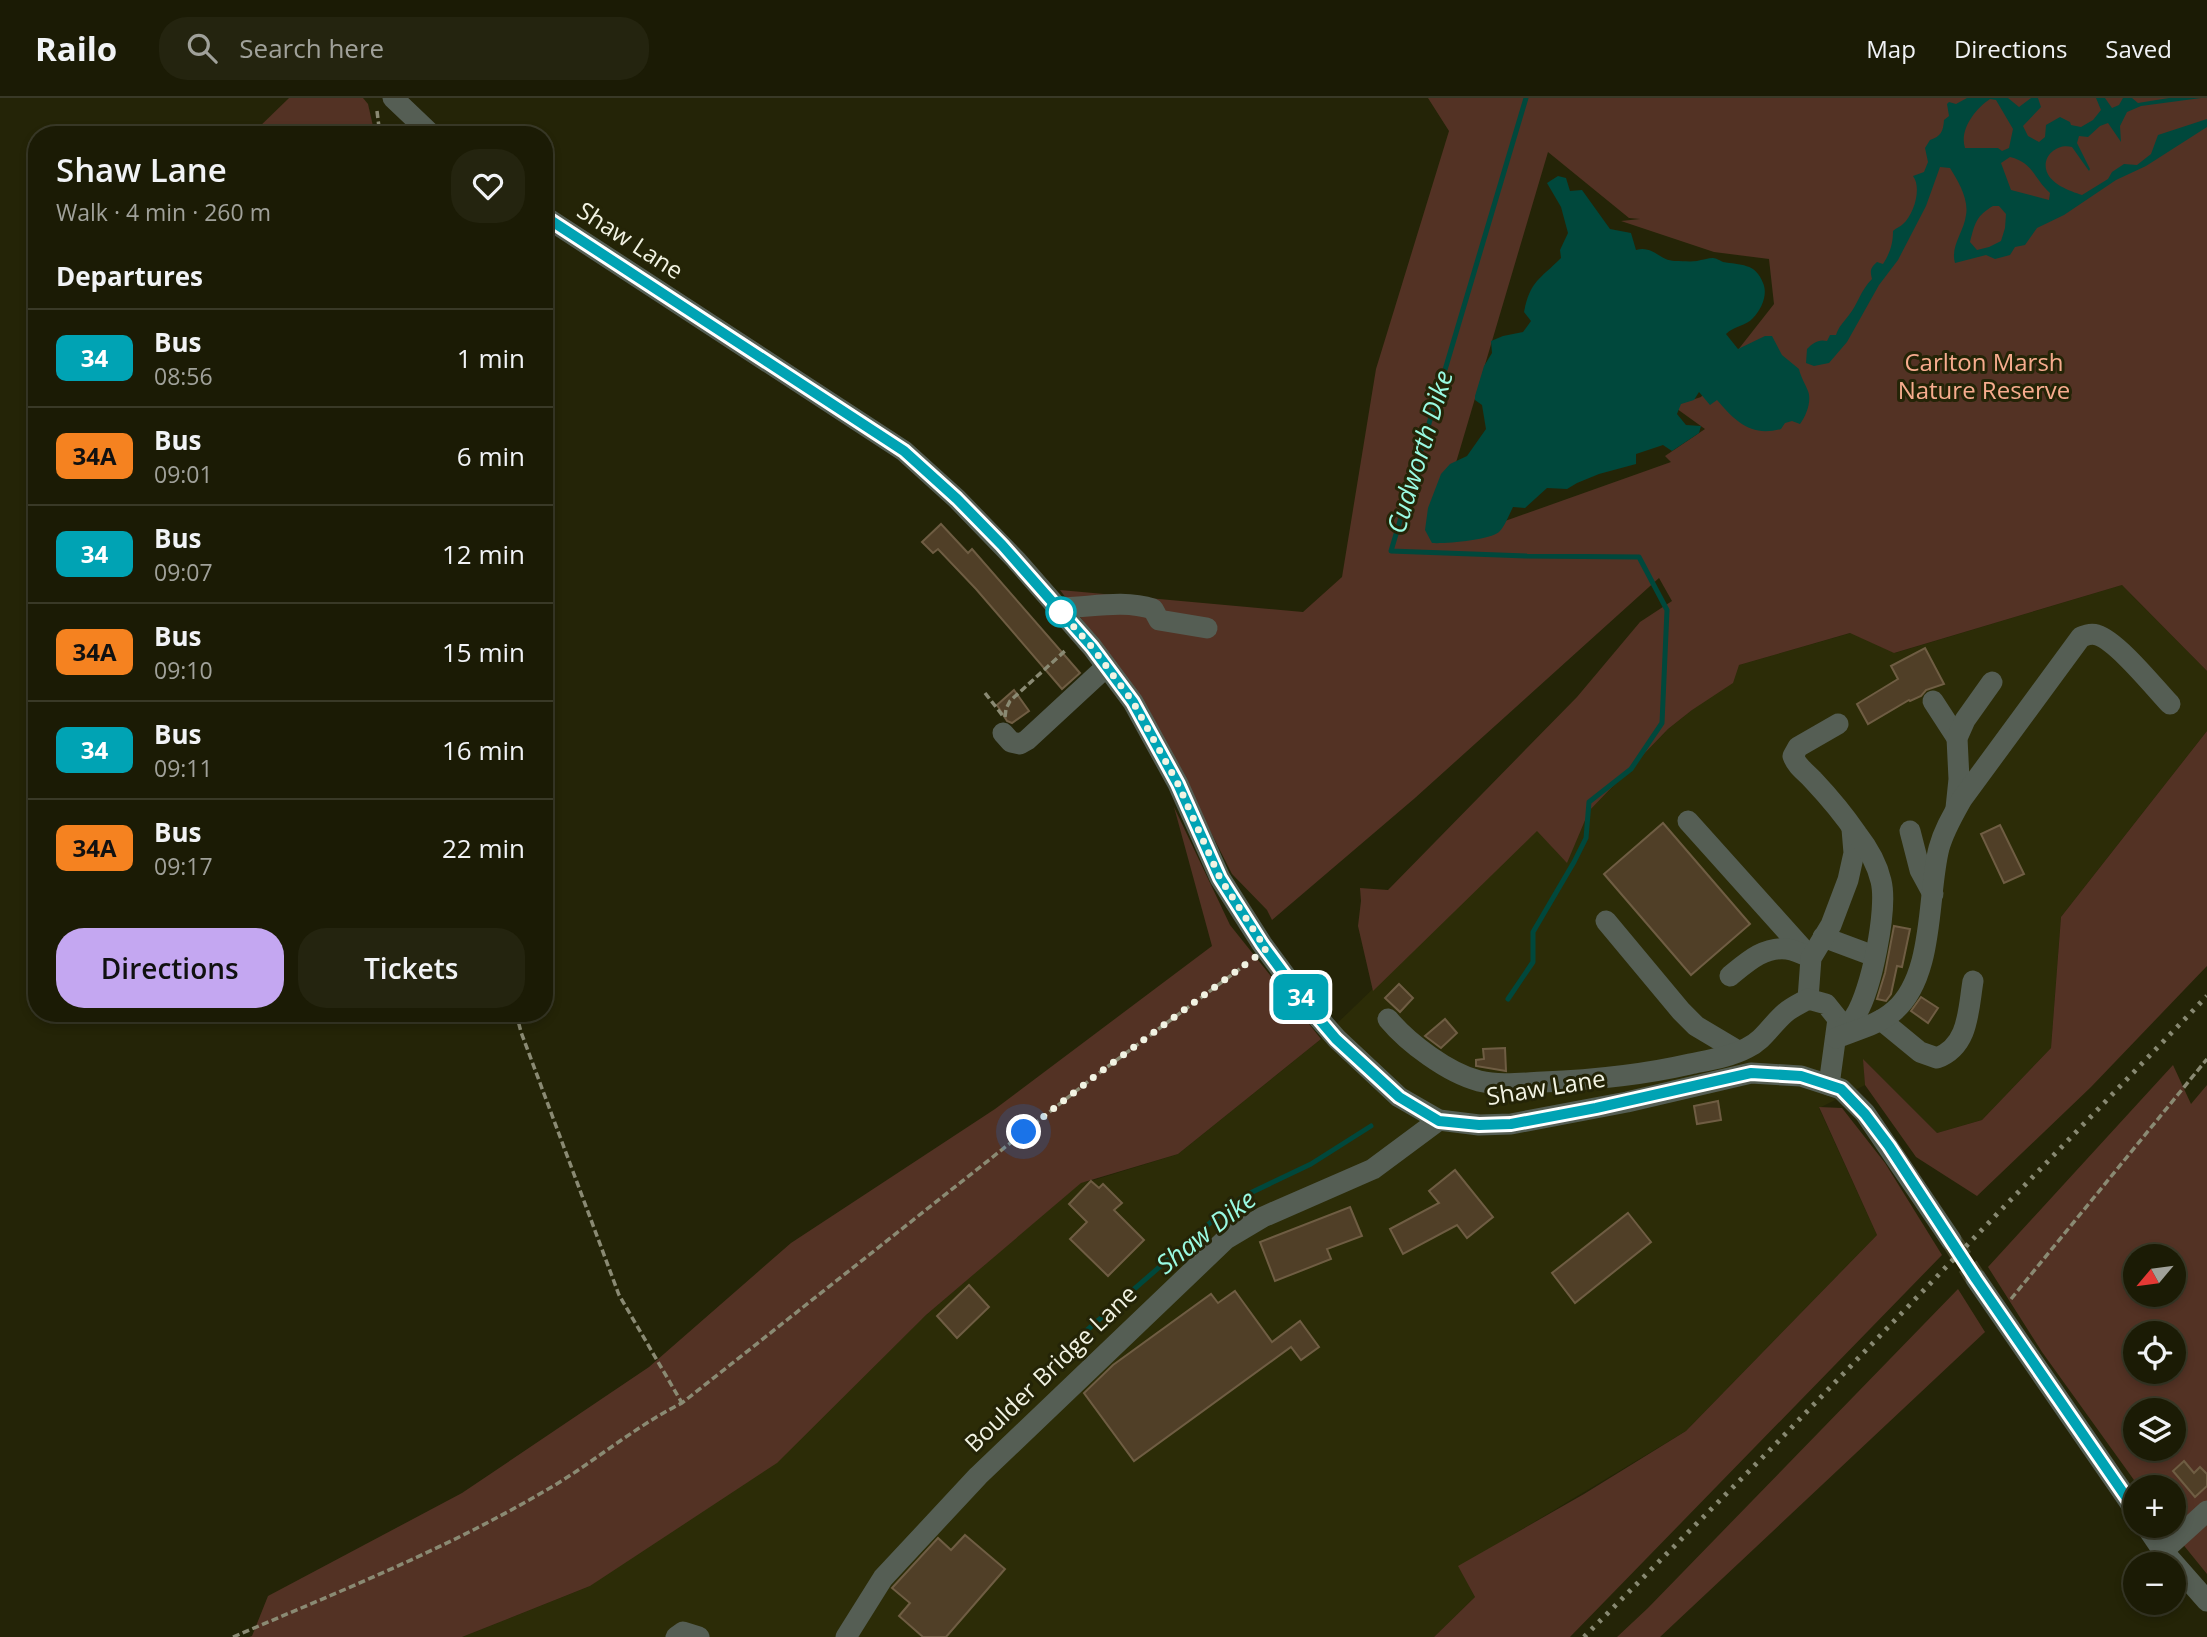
<!DOCTYPE html>
<html lang="en">
<head>
<meta charset="utf-8">
<style>
  :root { --surface:#1b1b05; --page:#24240f; --text:#f1f3f6; --muted:#a0a19a; --line:#393927; --accent:#c4a7f1 }
  body { margin:0; font-family:"Open Sans",sans-serif; background:var(--page); color:var(--text); height:100vh; display:flex; flex-direction:column; font-size:26px; white-space:nowrap }
  * { box-sizing:border-box; margin:0 }
  p { font-size:23px; color:var(--muted) }
  .icon { flex:none; width:38px; height:38px; fill:none; stroke:currentColor; stroke-width:2; stroke-linecap:round; stroke-linejoin:round }
  .map { position:relative; flex:1; overflow:hidden }
  .details { position:absolute; left:28px; top:28px; width:525px; height:896px; display:flex; flex-direction:column; background:var(--surface); border-radius:28px; box-shadow:0 4px 10px #0003,0 0 0 2px var(--line) }
  .details>* { flex:none }
  .badge { padding:0 14px; border-radius:10px; font-size:24px; line-height:46px }
  .needle { width:46px; rotate:241deg }
  .tools { position:absolute; left:2123px; top:1146px; display:grid; gap:14px }
  .tools a { display:grid; place-items:center; width:63px; height:63px; border-radius:50%; background:var(--surface); box-shadow:0 4px 10px #0003,0 0 0 2px var(--line); font-size:35px }
  .you { position:absolute; width:35px; height:35px; margin:-18px; border:5px solid #fff; border-radius:50%; background:#1a73e8; box-shadow:0 0 0 10px #1a73e833 }
  .map>.badge { position:absolute; translate:-50% -50%; box-shadow:0 0 0 4px #fff }
  h2 { padding:0 28px; font-size:26px; line-height:63px }
  .round { display:grid; place-items:center; flex:none; width:74px; height:74px; border-radius:28px; background:var(--page) }
  .summary { display:flex; align-items:center; justify-content:space-between; height:119px; padding:0 28px }
  h1 { font-size:33px; font-weight:600; line-height:52px }
  .button { display:flex; gap:14px; margin-top:auto; padding:14px 28px }
  .button a { flex:1; height:80px; border-radius:28px; background:var(--accent); color:#111; font-size:28px; font-weight:600; line-height:80px; text-align:center }
  .button a+a { background:var(--page); color:var(--text) }
  ul { padding:0; list-style:none }
  li { display:flex; align-items:center; gap:21px; height:98px; padding:0 28px; border-top:2px solid var(--line) }
  li div { flex:1 }
  li b { display:block; font-size:26px }
  li em { font-style:normal }
  li .badge { min-width:77px; font-weight:700; text-align:center }
  header { display:flex; align-items:center; gap:42px; box-sizing:border-box; height:98px; padding:0 35px; background:var(--surface); border-bottom:2px solid var(--line) }
  header strong { font-size:33px }
  nav { display:flex; gap:38px; margin-inline-start:auto; font-size:24px }
  .search { width:490px; height:63px; background:var(--page); display:flex; align-items:center; gap:18px; box-sizing:border-box; padding:0 24px; border-radius:28px; color:var(--muted); font-size:26px }
  .map>svg:first-child { display:block }
  .built { fill:#2c2c07 }
  .green { fill:#533224; fill-rule:evenodd }
  .water { fill:#00483c; fill-rule:evenodd }
  .lines { fill:none; stroke-linecap:round; stroke-linejoin:round }
  .stream { stroke:#00483c; stroke-width:5 }
  .building { fill:#503f27; stroke:#6f5d43; stroke-width:2 }
  .minor-tunnel { stroke:#434328; stroke-width:21; stroke-dasharray:21 10; stroke-linecap:butt }
  .path { stroke:#8a8a73; stroke-width:3.5; stroke-dasharray:7 3.5; stroke-linecap:butt }
  .minor { stroke:#555e54; stroke-width:21 }
  .rail { stroke:#888972; stroke-width:5; stroke-dasharray:3.5 7; stroke-linecap:butt }
  .line-casing { stroke:#fff; stroke-width:16 }
  .line { stroke:#00a3b4; stroke-width:10 }
  .walk { stroke:#f2f3e3; stroke-width:7; stroke-dasharray:0 12.6 }
  .stop-dot { fill:#fff; stroke:#00a3b4; stroke-width:3.5 }
  .labels { text-anchor:middle; stroke-width:6; stroke-linejoin:round; paint-order:stroke }
  .street-label { font-size:24px; fill:#f2f3e3; stroke:#242407 }
  .park-label { font-size:24px; fill:#f7ac8e; stroke:#242407 }
  .water-label { font-size:26px; font-style:italic; fill:#99fae2; stroke:#242407 }
</style>
</head>
<body>
<header>
<strong>Railo</strong>
<div class="search"><svg class="icon" aria-label="search" viewBox="0 0 24 24"><circle cx="10" cy="10" r="6"/><path d="M15 15l6 6"/></svg>Search here</div>
<nav><a>Map</a><a>Directions</a><a>Saved</a></nav>
</header>
<div class="map">
<svg width="2207" height="1539" viewBox="0 0 2207 1539">
  <rect width="100%" height="100%" fill="#242407"/>
  <polygon class="built" points="2122,487 2207,573 2207,633 2061,819 2051,950 1982,1022 1937,1035 1864,962 1865,987 1819,1010 1877,1137 1686,1333 1459,1469 1475,1499 1434,1539 462,1539 590,1488 926,1217 1081,1084 1091,1083 1178,1056 1321,941 1537,732 1567,764 1589,713 1668,631 1692,612 1739,567 1851,535 1895,555"/>
  <g class="green">
    <polygon points="289,0 363,0 368,6 375,37 251,37"/>
    <path d="M1428,0H2207V573L2122,487L1894,555L1850,535L1739,567L1733,585L1692,612L1668,631L1589,713L1567,765L1537,733L1373,893L1358,828L1361,803L1360,790L1388,792L1577,599L1640,524L1672,503L1659,480L1415,700L1272,822L1267,812L1232,776L1148,610L1060,492L1303,514L1342,479L1376,271L1449,33ZM1548,54L1629,120L1640,121L1621,123L1714,154L1769,161L1774,206L1701,299L1673,308L1705,331L1665,358L1671,364L1491,428L1439,422Z"/>
    <polygon points="2207,633 2207,868 2091,989 1977,1098 1916,1059 1865,987 1863,961 1937,1035 1982,1022 2051,950 2061,819"/>
    <polygon points="1174,709 1230,827 1321,941 1178,1056 1081,1085 926,1217 777,1365 590,1488 462,1539 249,1539 252,1538 268,1498 462,1395 649,1269 791,1145 995,1011 1212,848"/>
    <path d="M2173,967L2191,1006L2207,987V1476L2168,1428H2174V1390L2139,1389L2042,1254L1988,1169ZM2135,1158H2174V1197H2135ZM2135,1236H2174V1274H2135ZM2135,1312H2174V1351H2135Z"/>
    <polygon points="1819,1009 1842,1010 1885,1065 1942,1157 1570,1539 1434,1539 1475,1499 1458,1468 1584,1396 1686,1333 1877,1137"/>
    <polygon points="1958,1191 1985,1234 1660,1539 1617,1539 1648,1510"/>
  </g>
  <g class="water">
    <path d="M1967,0H2008L2019,9L2031,0H2038L2041,9L2023,28L2028,38L2039,44L2045,39L2046,27L2060,19L2070,24L2071,27L2081,29L2093,22L2101,12L2096,0H2105L2112,10L2119,7L2123,0H2132L2138,5L2169,0H2201L2141,8L2127,14L2120,28L2121,44L2108,25L2100,28L2088,39L2079,38L2077,45L2090,71L2089,73L2072,49C2059,45 2043,56 2046,71C2049,86 2070,93 2082,97L2108,81L2112,74L2124,66L2137,67L2151,56L2158,37L2207,21V29L2146,68L2116,82L2064,117L2037,130L2025,147L2015,149L2010,157L1995,161L1986,157L1955,165C1950,148 1964,134 1966,117C1969,101 1958,83 1950,70L1940,69L1926,108L1898,162L1879,187L1847,244L1829,265L1814,268L1806,265L1807,251C1813,245 1818,241 1827,243L1830,237H1836C1839,228 1843,225 1849,217C1858,206 1860,193 1872,181C1870,173 1870,170 1877,164L1883,166C1890,155 1893,146 1893,133C1896,130 1900,129 1903,126C1914,116 1922,90 1913,78L1924,74L1928,64L1925,50L1930,42C1941,38 1943,34 1944,22L1949,18L1947,6L1949,4L1956,6ZM1990,1L1996,2L2013,31L2009,50L2002,53L1998,50H1965C1959,32 1975,11 1990,1ZM2010,59C2034,65 2033,80 2050,95L2049,102L2011,92L2001,65ZM1993,108H1999L2006,116L2005,130L2001,143L1989,149L1977,152L1970,144C1975,125 1976,118 1993,108Z"/>
    <path d="M1558,78L1566,80L1570,93L1582,92L1610,131L1631,135L1636,152C1653,147 1660,163 1675,163C1683,163 1690,164 1697,163C1702,162 1708,160 1713,160C1716,160 1721,163 1723,164C1740,167 1756,165 1763,185C1768,196 1762,211 1753,220C1746,228 1734,228 1726,236L1738,251L1765,238H1772L1782,257L1799,271C1801,280 1805,285 1808,293C1812,303 1806,318 1800,326L1792,323L1785,325L1781,331C1751,339 1736,324 1717,302L1710,307L1699,294L1694,302L1681,306L1677,316L1686,327L1701,328L1699,335L1672,353L1663,347L1636,356V366L1599,376L1577,385L1567,391L1547,390L1525,410L1513,409C1509,417 1505,428 1499,434C1490,442 1444,446 1432,445L1425,432L1428,410L1441,376L1450,366L1467,358L1486,331L1482,307L1475,302V298L1484,268L1492,255L1491,243L1503,238L1523,234L1531,223L1524,214C1530,183 1540,181 1561,160L1560,152L1568,135L1561,109L1547,85Z"/>
  </g>
  <g class="lines">
    <g class="stream">
      <polyline points="1508,901 1533,864 1533,834 1574,764 1586,740 1589,704 1631,671 1662,625 1667,512 1639,459 1527,458 1391,453 1526,0"/>
      <polyline points="1086,1233 1226,1111 1244,1098 1311,1066 1371,1028"/>
    </g>
  </g>
  <g class="building">
    <polygon points="941,426 968,455 972,451 1080,575 1062,591 976,491 938,451 933,455 922,444"/>
    <polygon points="1925,550 1944,586 1926,592 1921,598 1910,603 1909,602 1868,626 1857,606 1898,581 1891,568"/>
    <polygon points="1014,592 1029,613 1012,625 1007,623 997,607"/>
    <polygon points="1663,725 1750,826 1691,877 1604,776"/>
    <polygon points="2000,727 2024,776 2004,785 1981,736"/>
    <polygon points="1894,828 1910,831 1902,869 1897,868 1891,896 1886,903 1877,901 1885,875"/>
    <polygon points="1399,886 1413,900 1400,914 1385,900"/>
    <polygon points="1921,899 1938,910 1928,925 1911,913"/>
    <polygon points="1445,921 1457,935 1441,950 1425,938"/>
    <polygon points="1505,950 1506,973 1476,968 1476,962 1484,961 1483,951"/>
    <polygon points="1718,1003 1721,1022 1697,1026 1694,1008"/>
    <polygon points="1455,1072 1493,1119 1467,1140 1457,1127 1403,1156 1390,1131 1439,1105 1429,1093"/>
    <polygon points="1091,1083 1099,1090 1103,1086 1122,1105 1114,1112 1144,1142 1108,1178 1070,1141 1087,1124 1069,1106"/>
    <polygon points="1350,1109 1362,1138 1327,1151 1331,1161 1275,1183 1260,1144"/>
    <polygon points="1628,1115 1651,1144 1575,1205 1552,1175"/>
    <polygon points="969,1187 989,1209 957,1240 937,1218"/>
    <polygon points="1235,1193 1272,1244 1300,1223 1319,1249 1301,1262 1291,1249 1134,1363 1084,1295 1113,1267 1211,1196 1218,1205"/>
    <polygon points="2184,1363 2194,1375 2200,1369 2207,1376 2207,1388 2195,1399 2173,1373"/>
    <polygon points="965,1437 1005,1471 946,1539 923,1539 899,1518 910,1505 892,1490 938,1440 951,1452"/>
  </g>
  <g class="lines">
    <polyline class="minor-tunnel" points="1951,1142 1976,1181"/>
    <g class="path">
      <polyline points="377,13 380,37"/>
      <polyline points="985,595 1003,618"/>
      <polyline points="1005,619 1006,611 1010,603 1067,551"/>
      <polyline points="516,915 521,934 619,1197 682,1305"/>
      <polyline points="2011,1201 2207,961"/>
      <path d="M233,1539C338,1494 444,1452 543,1394C591,1367 632,1330 682,1305L1095,978L1241,870L1249,862"/>
    </g>
    <g class="minor">
      <polyline points="393,0 432,37"/>
      <polyline points="544,118 904,353 957,401 1016,462 1092,549 1133,604 1178,686 1220,780 1262,846 1307,907 1337,941 1399,999 1439,1022 1479,1027 1511,1026 1627,1004 1751,975 1801,978 1841,991 1865,1015 1951,1142"/>
      <path d="M1057,510C1089,510 1122,501 1153,511L1159,522L1207,530"/>
      <polyline points="1933,603 1957,640"/>
      <polyline points="1003,635 1011,644 1020,646 1027,642 1106,569"/>
      <polyline points="1956,710 1959,681 1957,640 1965,622 1992,584"/>
      <polyline points="1688,723 1811,860"/>
      <polyline points="1910,733 1920,772 1933,796"/>
      <polyline points="1606,823 1681,913 1696,928 1738,953"/>
      <polyline points="1823,839 1874,858"/>
      <path d="M1730,878C1746,865 1764,848 1787,851C1794,852 1803,856 1809,859"/>
      <polyline points="1808,901 1811,860 1831,827 1848,782 1854,755 1852,731"/>
      <path d="M1388,921C1408,945 1448,975 1479,983C1500,988 1522,985 1543,984C1593,982 1642,977 1690,966C1709,962 1730,959 1747,950C1764,942 1771,927 1785,915C1792,909 1801,905 1808,901L1826,906L1838,921L1829,987"/>
      <path d="M1881,922L1920,954L1937,960C1969,948 1968,913 1973,883"/>
      <path d="M1838,938C1843,931 1850,925 1855,918C1871,894 1888,811 1881,783C1877,766 1868,750 1857,736C1844,717 1829,699 1813,682C1806,674 1797,669 1793,658L1798,649L1838,626"/>
      <path d="M1836,940C1856,932 1878,927 1894,913C1935,878 1927,797 1939,750C1944,732 1953,717 1962,701L2081,539C2087,537 2091,535 2097,537C2117,543 2154,589 2170,606"/>
      <polyline points="1976,1181 2135,1412"/>
      <polyline points="2146,1428 2163,1453 2207,1503"/>
      <polyline points="2163,1453 2207,1413"/>
      <polyline points="676,1539 683,1534 699,1539"/>
      <polyline points="846,1539 883,1480 978,1378 1226,1141 1263,1119 1373,1071 1439,1022"/>
    </g>
    <polyline class="rail" points="1584,1539 1768,1354 2207,898"/>
  </g>
  <g class="lines">
    <g class="line-casing">
      <polyline id="line" points="544,118 904,353 957,401 1002,447 1092,549 1133,604 1178,686 1220,780 1262,846 1307,907 1336,941 1399,999 1439,1023 1479,1027 1511,1026 1596,1010 1751,975 1801,978 1841,991 1865,1016 1889,1048 1976,1181 2135,1412"/>
    </g>
    <use href="#line" class="line"/>
    <polyline class="walk" points="1024,1034 1095,978 1266,851 1220,780 1178,686 1133,604 1092,549 1057,510 1061,514"/>
  </g>
  <circle class="stop-dot" cx="1061" cy="514" r="14"/>
  <g class="labels">
    <g class="street-label">
      <text transform="translate(630 143) rotate(33)" y="8">Shaw Lane</text>
      <text transform="translate(1546 990) rotate(-9)" y="8">Shaw Lane</text>
      <text transform="translate(1051 1271) rotate(-44)" y="8">Boulder Bridge Lane</text>
    </g>
    <g class="park-label">
      <text x="1984" y="273">Carlton Marsh<tspan x="1984" dy="28">Nature Reserve</tspan></text>
    </g>
    <g class="water-label">
      <text transform="translate(1420 354) rotate(-73)" y="9">Cudworth Dike</text>
      <text transform="translate(1206 1134) rotate(-38)" y="9">Shaw Dike</text>
    </g>
  </g>
</svg>
<div class="tools">
<a><svg class="needle" viewBox="-14 -14 28 28"><path d="M0-13l5 13h-10z" fill="#e53935"/><path d="M0 13l5-13h-10z" fill="#a0a19a"/></svg></a>
<a><svg class="icon" aria-label="locate" viewBox="0 0 24 24"><circle cx="12" cy="12" r="6"/><path d="M12 2v4M12 18v4M2 12h4M18 12h4"/></svg></a>
<a><svg class="icon" aria-label="layers" viewBox="0 0 24 24"><path d="M12 4l9 5-9 5-9-5zM3 14l9 5 9-5"/></svg></a>
<a>+</a>
<a>−</a>
</div>
<div class="you" style="left:1024px;top:1034px"></div>
<b class="badge" style="left:1301px;top:899px;background:#00a3b4;color:#fff">34</b>
<section class="details">
<div class="summary"><div><h1>Shaw Lane</h1><p>Walk · 4 min · 260 m</p></div><a class="round"><svg class="icon" aria-label="heart" viewBox="0 0 24 24"><path d="M12 20l-8-8c-3-5 5-10 8-4 3-6 11-1 8 4z"/></svg></a></div>
<h2>Departures</h2>
<ul>
<li><span class="badge" style="background:#00a3b4;color:#fff">34</span><div><b>Bus</b><p>08:56</p></div><em>1 min</em></li>
<li><span class="badge" style="background:#f58220;color:#111">34A</span><div><b>Bus</b><p>09:01</p></div><em>6 min</em></li>
<li><span class="badge" style="background:#00a3b4;color:#fff">34</span><div><b>Bus</b><p>09:07</p></div><em>12 min</em></li>
<li><span class="badge" style="background:#f58220;color:#111">34A</span><div><b>Bus</b><p>09:10</p></div><em>15 min</em></li>
<li><span class="badge" style="background:#00a3b4;color:#fff">34</span><div><b>Bus</b><p>09:11</p></div><em>16 min</em></li>
<li><span class="badge" style="background:#f58220;color:#111">34A</span><div><b>Bus</b><p>09:17</p></div><em>22 min</em></li>
</ul>
<div class="button"><a>Directions</a><a>Tickets</a></div>
</section>
</div>
</body>
</html>
